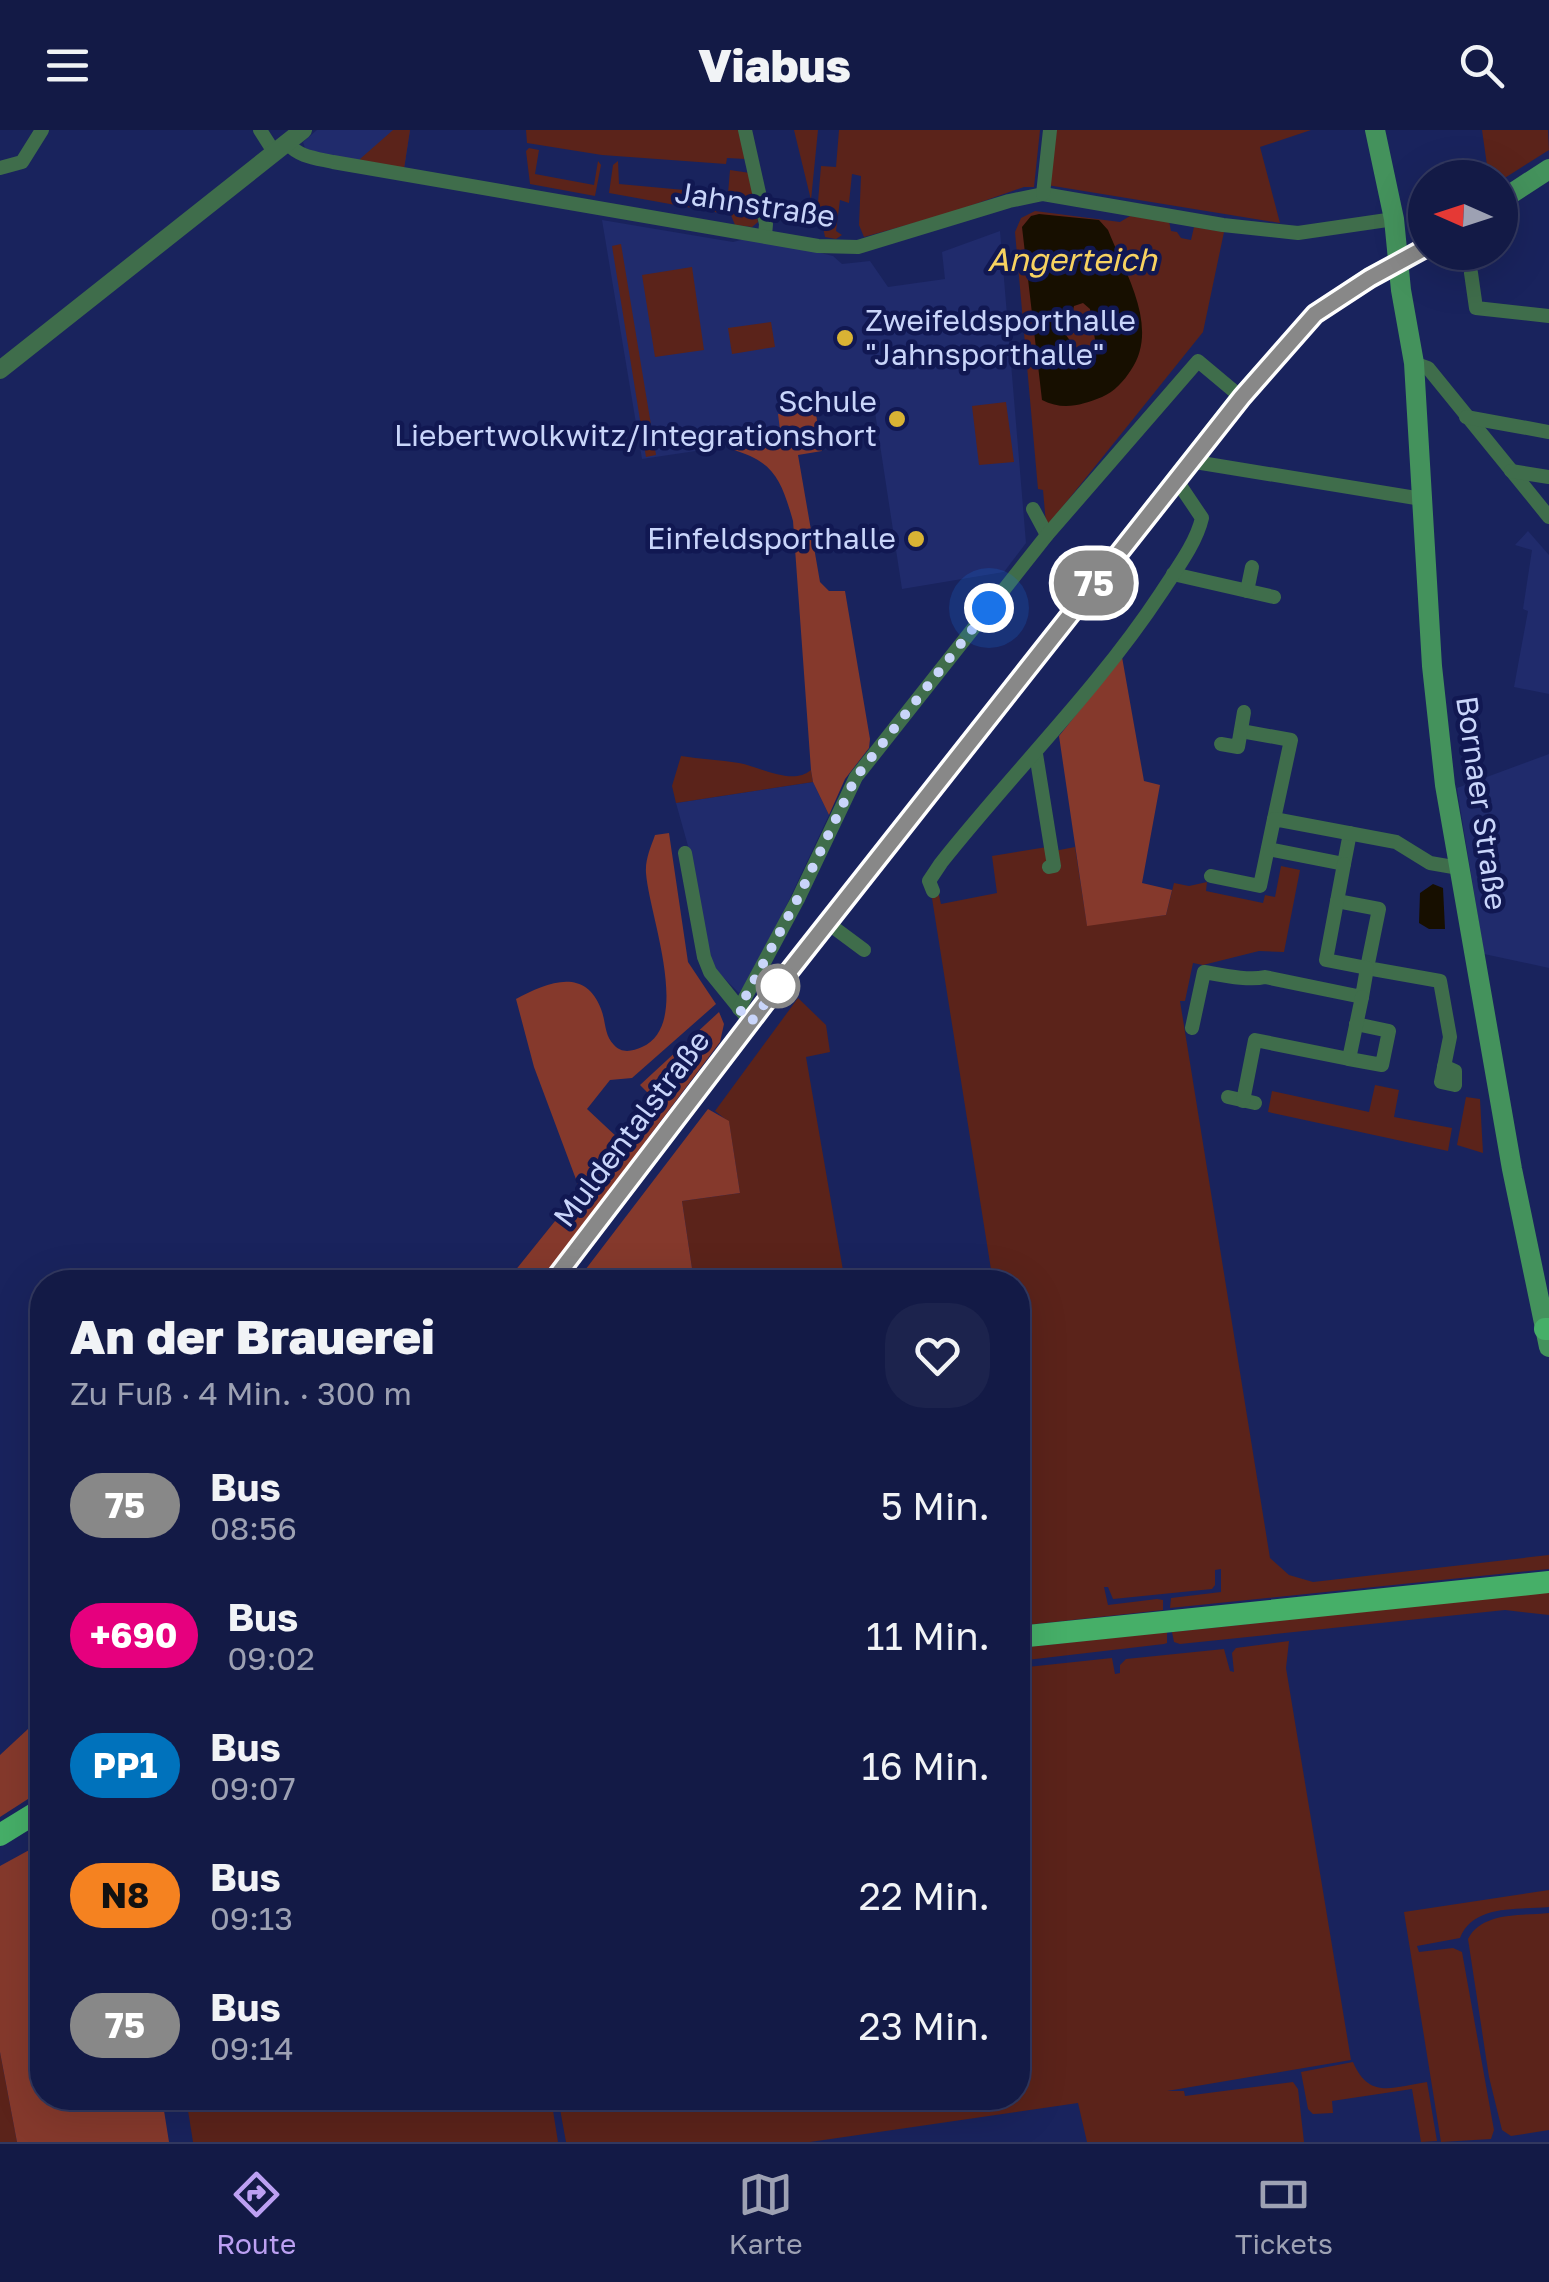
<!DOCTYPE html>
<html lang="de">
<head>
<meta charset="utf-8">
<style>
  :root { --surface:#131a46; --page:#1c234d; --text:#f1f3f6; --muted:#9da1b3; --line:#32385f; --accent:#bca0f2 }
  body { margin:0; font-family:"Golos Text",sans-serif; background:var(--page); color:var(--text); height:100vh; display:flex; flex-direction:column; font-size:38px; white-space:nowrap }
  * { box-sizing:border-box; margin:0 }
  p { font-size:32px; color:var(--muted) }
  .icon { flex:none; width:55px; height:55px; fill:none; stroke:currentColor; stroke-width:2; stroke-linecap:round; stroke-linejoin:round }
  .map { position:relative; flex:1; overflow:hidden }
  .sheet { position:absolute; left:30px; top:1140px; width:1000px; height:840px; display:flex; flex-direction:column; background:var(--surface); border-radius:40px; box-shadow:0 10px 40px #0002,0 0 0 2px var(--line) }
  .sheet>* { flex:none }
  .badge { padding:0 20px; border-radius:32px; font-size:35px; line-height:65px }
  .needle { width:65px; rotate:273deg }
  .tools { position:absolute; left:1408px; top:30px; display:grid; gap:20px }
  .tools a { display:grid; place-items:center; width:110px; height:110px; border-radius:50%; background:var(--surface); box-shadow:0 10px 40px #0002,0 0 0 2px var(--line); font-size:50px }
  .you { position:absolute; width:50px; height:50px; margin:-25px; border:8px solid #fff; border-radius:50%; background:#1a73e8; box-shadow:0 0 0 15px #1a73e833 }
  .map>.badge { position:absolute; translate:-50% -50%; box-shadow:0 0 0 5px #fff }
  .round { display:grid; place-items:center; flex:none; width:105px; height:105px; border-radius:40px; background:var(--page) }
  .headline { display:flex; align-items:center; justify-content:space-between; height:170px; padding:0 40px }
  h1 { font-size:48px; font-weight:800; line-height:75px }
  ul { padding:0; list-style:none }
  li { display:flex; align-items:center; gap:30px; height:130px; padding:0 40px }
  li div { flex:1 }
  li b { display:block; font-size:38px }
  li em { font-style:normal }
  li .badge { min-width:110px; font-weight:700; text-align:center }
  header { display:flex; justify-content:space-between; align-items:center; height:130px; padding:0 40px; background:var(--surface); font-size:45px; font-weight:800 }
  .tabs { display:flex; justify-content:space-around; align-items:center; height:140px; border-top:2px solid var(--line); background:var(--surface); font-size:28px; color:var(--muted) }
  .tabs a { display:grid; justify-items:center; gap:5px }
  .tabs .current { color:var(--accent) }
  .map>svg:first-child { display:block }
  .built { fill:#202b6c }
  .green { fill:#5b231a }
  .forest { fill:#85392c }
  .water { fill:#170f00; fill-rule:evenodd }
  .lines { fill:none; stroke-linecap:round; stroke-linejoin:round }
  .minor { stroke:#3f6d4b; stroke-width:14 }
  .tertiary { stroke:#3f6d4b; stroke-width:18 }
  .secondary { stroke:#44925c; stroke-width:20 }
  .primary { stroke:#46af68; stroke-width:22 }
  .line-casing { stroke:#fff; stroke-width:22 }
  .line { stroke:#888; stroke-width:15 }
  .walk { stroke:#c9d5fa; stroke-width:10; stroke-dasharray:0 18 }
  .poi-dot { fill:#d9b334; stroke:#111852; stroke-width:4 }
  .stop-dot { fill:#fff; stroke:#888; stroke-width:5 }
  .labels { text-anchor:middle; stroke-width:9; stroke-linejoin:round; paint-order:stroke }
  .street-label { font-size:30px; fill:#c9d5fa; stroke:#111852 }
  .poi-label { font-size:30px; fill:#c9d5fa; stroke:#111852; text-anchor:end }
  .water-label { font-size:32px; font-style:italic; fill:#f7d260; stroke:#111852 }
</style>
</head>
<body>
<header><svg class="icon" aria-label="menu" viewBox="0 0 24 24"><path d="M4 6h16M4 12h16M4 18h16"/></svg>Viabus<svg class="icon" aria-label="search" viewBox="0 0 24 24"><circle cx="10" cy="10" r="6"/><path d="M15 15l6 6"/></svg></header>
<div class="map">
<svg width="1549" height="2012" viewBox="0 0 1549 2012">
  <rect width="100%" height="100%" fill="#19235d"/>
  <g class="built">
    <polygon points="317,0 410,0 404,39 333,29 305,18 303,12"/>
    <polygon points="602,90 733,112 745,109 792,116 833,126 842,134 870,131 888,157 945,149 942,122 1000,101 1026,413 1004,442 902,459 873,269 779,284 782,308 642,329"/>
    <polygon points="1528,401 1549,425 1549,564 1514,557 1528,481 1523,479 1532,420 1515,415"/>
    <polygon points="1549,624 1549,838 1484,824 1457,658"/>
    <polygon points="813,652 829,685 757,838 739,863 712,836 690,723 676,673"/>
  </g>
  <g class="green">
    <polygon points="393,0 410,0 404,39 361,33 360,29"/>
    <polygon points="526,0 739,0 746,29 727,28 726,34 602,25 527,13"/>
    <polygon points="794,0 818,0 811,70"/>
    <polygon points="839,0 1040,0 1034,57 1024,57 947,84 864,107 859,95 861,46 852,44 849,73 840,70 836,101 842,105 836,109 825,107 818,72 821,36 836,37"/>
    <polygon points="1053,0 1311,0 1260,17 1280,93 1047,55"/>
    <polygon points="1482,0 1548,0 1549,20 1500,51 1487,35"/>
    <polygon points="529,18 539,20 535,44 594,55 598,31 601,35 595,66 530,54 526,21"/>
    <polygon points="618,31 619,54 728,64 730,40 750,43 758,92 752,97 735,95 731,85 609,63 613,35"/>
    <polygon points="1035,81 1120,92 1130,86 1169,91 1171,101 1177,102 1181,108 1191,110 1194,97 1224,102 1203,202 1056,385 1056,392 1046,394 1043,360 1038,359 1015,102 1021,88"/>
    <polygon points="621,114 656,325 646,327 612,116"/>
    <polygon points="692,137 704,220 655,227 642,145"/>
    <polygon points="771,192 775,217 732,224 728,198"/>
    <polygon points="1006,272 1014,332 979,335 972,276"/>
    <path d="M681,626C700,629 720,630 739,633C761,637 792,656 811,640L813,652L676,673L672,656Z"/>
    <polygon points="1047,717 1049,722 1075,717 1087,795 1166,785 1174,753 1189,756 1207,752 1206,761 1263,773 1265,765 1275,767 1281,736 1300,740 1284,822 1259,821 1203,835 1193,833 1185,871 1180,871 1270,1428 1289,1445 1313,1452 1549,1425 1549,1439 1170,1478 1171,1468 1221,1462 1221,1439 1215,1440 1215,1455 1212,1459 1113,1469 1108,1457 1104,1457 1108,1475 1157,1469 1163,1470 1163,1480 1018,1496 1018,1365 1026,1363 1018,1309 1018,1152 993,1152 931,762 938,761 941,774 997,763 992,726"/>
    <polygon points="798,868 826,895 830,922 806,927 845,1152 694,1152 682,1071 740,1063 729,992 715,981"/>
    <polygon points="1375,955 1399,960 1394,987 1452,998 1448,1021 1268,982 1272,961 1369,982"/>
    <polygon points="1466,967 1480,969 1483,1023 1457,1015"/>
    <polygon points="1549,1462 1549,1485 1505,1480 1180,1514 1174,1512 1172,1502"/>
    <polygon points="1167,1502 1167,1513 1164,1514 1018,1531 1018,1518"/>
    <polygon points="1289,1511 1286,1538 1351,1930 1167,1961 1184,1961 1185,1966 1293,1952 1298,1959 1304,2012 1087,2012 1078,1973 810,2012 566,2012 558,1968 1018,1968 1018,1538 1112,1528 1115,1544 1120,1543 1120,1535 1126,1529 1224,1519 1230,1541 1234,1542 1232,1523 1236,1518"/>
    <path d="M1549,1760V1777C1518,1780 1473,1774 1460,1808L1417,1816L1419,1822L1453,1818L1462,1822L1494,2000L1491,2009L1441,2012L1404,1782Z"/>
    <path d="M1549,1783V2000L1511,2006L1502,2000L1489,1947L1468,1809C1482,1781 1523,1786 1549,1783Z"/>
    <polygon points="0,1922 17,2012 0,2012"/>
    <path d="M1353,1932C1369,1970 1393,1957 1427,1952L1437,2011L1421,2012L1412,1959L1332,1971L1333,1983L1313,1984L1308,1979L1301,1942Z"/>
    <polygon points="186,1968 551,1968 558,2012 193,2012"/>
  </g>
  <g class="forest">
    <path d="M815,278L822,321L798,325L820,452L829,461H845L870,609L869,618L845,649L829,685L813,652L811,640L793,391C781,349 774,331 730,319L729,316L781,308L778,284Z"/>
    <polygon points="1122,527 1144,651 1160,655 1142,753 1172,760 1166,785 1087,796 1059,606"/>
    <path d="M669,703L688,832L716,874L632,948L610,950L587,979L619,1009L650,965L640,955L719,882L724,894L720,912L540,1152H506L580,1060L534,937L516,869C546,853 585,836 601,879C606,891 604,905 614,915C622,924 633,921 642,917C693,895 649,785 646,743C645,729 651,717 655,705Z"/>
    <polygon points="708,979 729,991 740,1063 682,1071 694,1152 576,1152"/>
    <polygon points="42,1586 42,1660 0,1687 0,1625"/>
    <polygon points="42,1713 42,1968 162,1968 169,2012 17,2012 0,1922 0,1736"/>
  </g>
  <g class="water">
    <path d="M1039,84L1099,90L1108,100C1125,143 1160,197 1131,240C1124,251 1114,262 1102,267C1082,275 1063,281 1042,270L1022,97L1031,86ZM1083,173L1090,179L1096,216L1080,225L1066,205L1074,176Z"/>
    <polygon points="1433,754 1443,758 1445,799 1429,799 1419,793 1420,763"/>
  </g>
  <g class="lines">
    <g class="minor">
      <polyline points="260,0 274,22"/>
      <polyline points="745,0 766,94 765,106"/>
      <path d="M287,13C299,27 315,28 333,32L818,116L858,117L1009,71L1043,64L1223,95L1298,103L1394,89"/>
      <polyline points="0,38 22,32 42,0"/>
      <polyline points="1043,64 1050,0"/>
      <polyline points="1471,143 1476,178 1549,186"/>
      <polyline points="1414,233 1428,238 1549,387"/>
      <polyline points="1466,287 1549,302"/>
      <polyline points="1189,331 1422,369"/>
      <polyline points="1511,341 1549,347"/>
      <polyline points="1033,379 1047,405"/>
      <polyline points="1173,444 1274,467"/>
      <polyline points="1247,461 1252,437"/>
      <polyline points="1241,601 1291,610 1274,689"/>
      <polyline points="1221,614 1238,617 1244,582"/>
      <polyline points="1036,624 1054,736 1049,737"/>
      <polyline points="1268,719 1344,734 1350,703"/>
      <polyline points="685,723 704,827 710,842 744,884"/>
      <polyline points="1211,746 1260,756 1274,689 1396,712 1430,733 1459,738"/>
      <path d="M933,761L929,751L941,733C1013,642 1097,560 1161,463C1175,441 1196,414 1202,388L1175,348"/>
      <polyline points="1337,771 1379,779 1367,838 1440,851 1450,907 1441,952 1455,955 1455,941 1444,936"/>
      <polyline points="829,794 864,820"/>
      <polyline points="739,879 798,769 856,647 1047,405 1198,231 1241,267"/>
      <path d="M1192,898L1204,842C1222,845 1249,851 1265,847L1362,867L1367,838L1326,830L1344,734"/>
      <polyline points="1349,929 1382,935 1389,901 1356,894"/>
      <polyline points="1228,967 1255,973"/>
      <polyline points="1243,971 1255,910 1349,929 1362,867"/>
    </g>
    <polyline class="tertiary" points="0,240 303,0"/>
    <g class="secondary">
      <polyline points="1375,0 1394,89 1401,160 1414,233 1432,536 1445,655 1512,1039 1549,1217"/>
      <polyline points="1500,71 1549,39"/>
      <polyline points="552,1152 787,844 1241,267 1315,184 1370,147 1425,118"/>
    </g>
    <g class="primary">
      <polyline points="1545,1199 1549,1199"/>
      <polyline points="1018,1507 1549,1452"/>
      <polyline points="0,1705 42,1679"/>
    </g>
  </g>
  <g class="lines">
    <g class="line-casing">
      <polyline id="line" points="552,1152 787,844 1242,267 1315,184 1370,148 1425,118"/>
    </g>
    <use href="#line" class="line"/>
    <polyline class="walk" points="778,856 787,844 751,892 739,879 798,768 856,647 989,478"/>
  </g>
  <g class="poi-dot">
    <circle cx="845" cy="208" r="10"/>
    <circle cx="897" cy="289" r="10"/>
    <circle cx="916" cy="409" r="10"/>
  </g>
  <circle class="stop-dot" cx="778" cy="856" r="20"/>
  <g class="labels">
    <g class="street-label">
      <text transform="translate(755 75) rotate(9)" y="10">Jahnstraße</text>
      <text transform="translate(1481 673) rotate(82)" y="10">Bornaer Straße</text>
      <text transform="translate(632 999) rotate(-53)" y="10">Muldentalstraße</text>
    </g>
    <g class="poi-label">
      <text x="865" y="201" text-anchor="start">Zweifeldsporthalle<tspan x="865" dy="34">"Jahnsporthalle"</tspan></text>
      <text x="877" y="282">Schule<tspan x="877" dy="34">Liebertwolkwitz/Integrationshort</tspan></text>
      <text x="896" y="419">Einfeldsporthalle</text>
    </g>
    <g class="water-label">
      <text x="1072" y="141">Angerteich</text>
    </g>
  </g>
</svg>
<div class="tools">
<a><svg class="needle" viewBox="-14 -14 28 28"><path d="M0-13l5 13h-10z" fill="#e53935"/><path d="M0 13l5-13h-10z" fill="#9da1b3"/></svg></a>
</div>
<div class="you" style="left:989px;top:478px"></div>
<b class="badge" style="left:1094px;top:453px;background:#888;color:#fff">75</b>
<section class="sheet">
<div class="headline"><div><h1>An der Brauerei</h1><p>Zu Fuß · 4 Min. · 300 m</p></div><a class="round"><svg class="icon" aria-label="heart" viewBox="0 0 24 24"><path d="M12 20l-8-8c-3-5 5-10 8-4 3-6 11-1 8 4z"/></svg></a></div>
<ul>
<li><span class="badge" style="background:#888;color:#fff">75</span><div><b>Bus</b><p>08:56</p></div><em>5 Min.</em></li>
<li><span class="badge" style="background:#e6007e;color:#fff">+690</span><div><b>Bus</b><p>09:02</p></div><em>11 Min.</em></li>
<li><span class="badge" style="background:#0072bc;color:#fff">PP1</span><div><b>Bus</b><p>09:07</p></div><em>16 Min.</em></li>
<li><span class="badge" style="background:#f58220;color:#111">N8</span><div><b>Bus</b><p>09:13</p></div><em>22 Min.</em></li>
<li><span class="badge" style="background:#888;color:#fff">75</span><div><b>Bus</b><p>09:14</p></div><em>23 Min.</em></li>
</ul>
</section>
</div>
<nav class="tabs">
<a class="current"><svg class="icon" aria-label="directions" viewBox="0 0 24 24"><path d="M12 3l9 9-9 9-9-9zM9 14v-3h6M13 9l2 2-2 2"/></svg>Route</a>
<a><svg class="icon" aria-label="map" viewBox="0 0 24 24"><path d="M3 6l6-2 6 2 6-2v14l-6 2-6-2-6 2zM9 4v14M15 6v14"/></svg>Karte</a>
<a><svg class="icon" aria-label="tickets" viewBox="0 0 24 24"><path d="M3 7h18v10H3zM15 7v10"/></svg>Tickets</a>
</nav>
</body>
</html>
